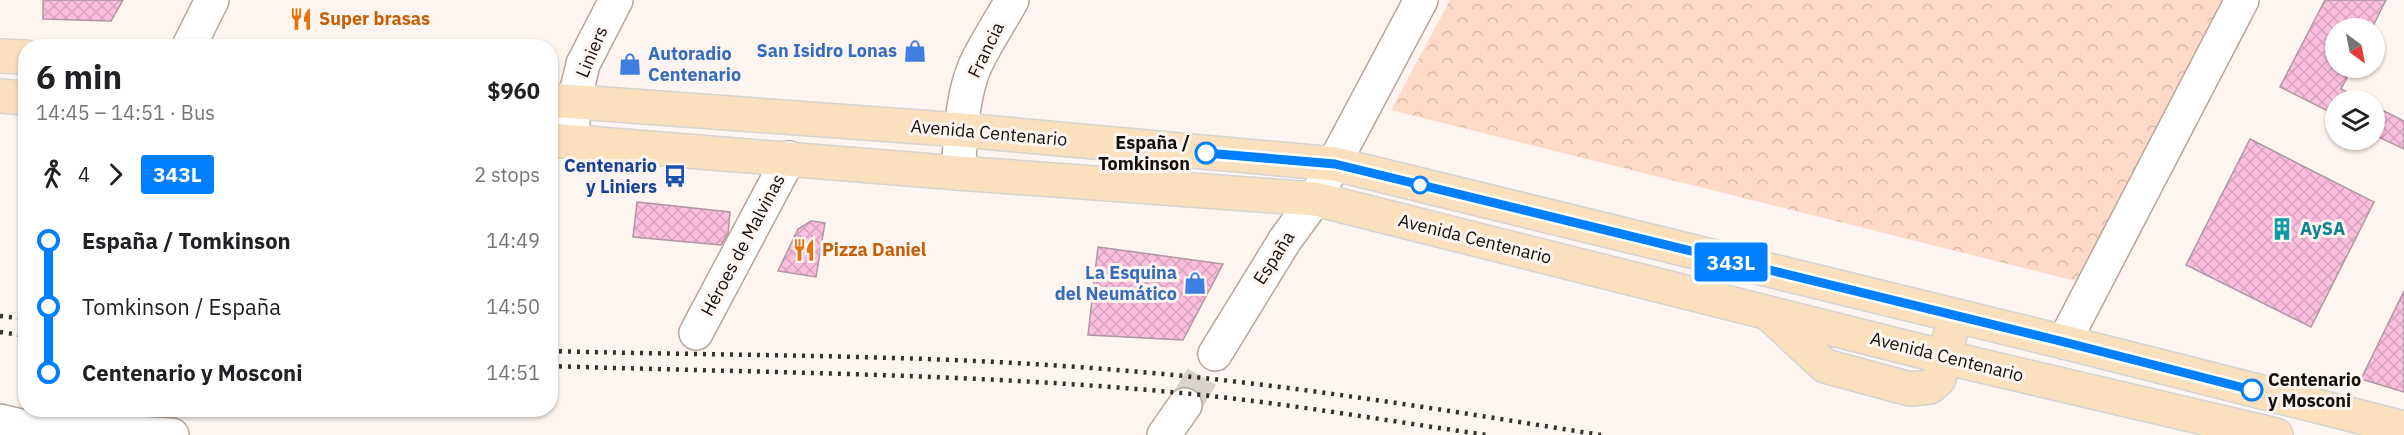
<!DOCTYPE html>
<html lang="en">
<head>
<meta charset="utf-8">
<style>
  :root { --surface:#fff; --page:#f6f6f6; --text:#202124; --muted:#757577 }
  body { margin:0; font-family:"IBM Plex Sans",sans-serif; background:var(--page); color:var(--text); height:100vh; display:flex; flex-direction:column; font-size:22px; white-space:nowrap }
  * { box-sizing:border-box; margin:0 }
  p { font-size:20px; color:var(--muted) }
  .icon { flex:none; width:33px; height:33px; fill:none; stroke:currentColor; stroke-width:2; stroke-linecap:round; stroke-linejoin:round }
  .map { position:relative; flex:1; overflow:hidden }
  .details { position:absolute; left:18px; top:39px; width:540px; height:378px; display:flex; flex-direction:column; background:var(--surface); border-radius:24px; box-shadow:0 2px 4px #0004 }
  .details>* { flex:none }
  .badge { padding:0 12px; border-radius:4px; font-size:21px; line-height:39px }
  .needle { width:39px; rotate:148deg }
  .tools { position:absolute; left:2325px; top:18px; display:grid; gap:12px }
  .tools a { display:grid; place-items:center; width:60px; height:60px; border-radius:50%; background:var(--surface); box-shadow:0 2px 4px #0004; font-size:30px }
  .map>.badge { position:absolute; translate:-50% -50%; box-shadow:0 0 0 3px #fff }
  .legs { display:flex; align-items:center; gap:9px; height:66px; padding:0 18px; font-size:20px }
  .legs p { margin-inline-start:auto }
  .summary { display:flex; align-items:center; justify-content:space-between; height:102px; padding:0 18px }
  h1 { font-size:33px; font-weight:700; line-height:45px }
  ul { padding:0 18px; list-style:none }
  li { display:flex; align-items:center; gap:21px; height:66px; font-size:22px }
  li i { display:grid; place-items:center; width:9px; height:100%; margin:0 8px; background:currentColor }
  li i::after { content:''; width:15px; height:15px; margin:-8px; border:4px solid; border-radius:50%; background:var(--surface) }
  li p { margin-inline-start:auto }
  li:first-child i { background:linear-gradient(#0000 50%,currentColor 0) }
  li:last-child i { background:linear-gradient(currentColor 50%,#0000 0) }
  .map>svg:first-child { display:block }
  .forest { fill:url(#forest-crowns) }
  .building { fill:url(#building-cross-hatch); stroke:#af97a3; stroke-width:1.5 }
  .lines { fill:none; stroke-linecap:round; stroke-linejoin:round }
  .minor-tunnel { stroke:#dbd2ce; stroke-width:33; stroke-dasharray:33 16; stroke-linecap:butt }
  .minor-casing { stroke:#bca599; stroke-width:36 }
  .major-casing { stroke:#d5d4d3; stroke-width:36 }
  .minor { stroke:#fff; stroke-width:33 }
  .major { stroke:#fbe0be; stroke-width:33 }
  .rail { stroke:#372f2b; stroke-width:4.5; stroke-dasharray:3 6; stroke-linecap:butt }
  .line-1-casing { stroke:#fff; stroke-width:14 }
  .line-1 { stroke:#007fff; stroke-width:9 }
  .stop-1-dot { fill:#fff; stroke:#007fff; stroke-width:3 }
  .labels { text-anchor:middle; stroke-width:6; stroke-linejoin:round; paint-order:stroke }
  .food-label { font-size:18px; font-weight:bold; fill:#c56008; stroke:#fef4f0; text-anchor:start }
  .street-label { font-size:18px; fill:#160e0a; stroke:#fef4f0 }
  .shop-label { font-size:18px; font-weight:bold; fill:#366cbe; stroke:#fef4f0; text-anchor:end }
  .stop-label { font-size:18px; font-weight:bold; fill:#160e0a; stroke:#fef4f0; text-anchor:end }
  .transit-label { font-size:18px; font-weight:bold; fill:#164399; stroke:#fef4f0; text-anchor:end }
  .culture-label { font-size:18px; font-weight:bold; fill:#0d838f; stroke:#fef4f0; text-anchor:start }
</style>
</head>
<body>
<div class="map">
<svg width="2404" height="435" viewBox="0 0 2404 435">
  <defs>
    <pattern id="forest-crowns" width="20" height="18" patternUnits="userSpaceOnUse" patternTransform="scale(1.5)"><rect width="20" height="18" fill="#ffdac8"/><path d="M2 6a3 3 0 1 1 6 0M12 15a3 3 0 1 1 6 0" fill="none" stroke="#dabaaa"/></pattern>
    <pattern id="building-cross-hatch" width="8" height="8" patternUnits="userSpaceOnUse" patternTransform="scale(1.5)"><rect width="8" height="8" fill="#fcbedd"/><path d="M0 0l8 8M0 8l8-8" fill="none" stroke="#d7a2bc"/></pattern>
  </defs>
  <rect width="100%" height="100%" fill="#fef4f0"/>
  <polygon class="forest" points="1450,0 2230,0 2084,283 1391,110"/>
  <g class="building">
    <polygon points="43,0 123,0 111,21 43,19"/>
    <polygon points="2325,0 2386,0 2372,28 2336,28 2336,68 2352,68 2341,89 2363,100 2336,100 2336,115 2280,87"/>
    <polygon points="2374,106 2404,121 2404,149 2374,135"/>
    <polygon points="2250,139 2374,202 2311,327 2186,265"/>
    <polygon points="637,202 730,212 728,234 721,245 633,237"/>
    <polygon points="811,221 825,223 816,277 778,271 798,229"/>
    <polygon points="1098,247 1223,264 1183,340 1088,335"/>
    <polygon points="2404,291 2404,392 2361,379"/>
  </g>
  <g class="lines">
    <polyline class="minor-tunnel" points="1185,405 1215,354"/>
    <g class="minor-casing">
      <g id="minor">
        <polyline points="189,46 212,0"/>
        <polyline points="572,142 574,102 583,64 616,0"/>
        <path d="M958,173C961,138 961,99 975,66C985,44 1000,22 1012,0"/>
        <polyline points="696,333 789,158"/>
        <polyline points="2064,342 2242,0"/>
        <polyline points="1215,354 1285,240 1315,199 1421,0"/>
        <polyline points="0,421 29,428 172,435"/>
        <polyline points="1164,435 1185,405"/>
      </g>
    </g>
    <g class="major-casing">
      <g id="major">
        <polyline points="0,56 26,57"/>
        <polyline points="0,96 26,98"/>
        <polyline points="550,100 961,130 1335,164 2064,342 2404,428"/>
        <polyline points="550,140 958,173 1315,199 1944,357 2276,435"/>
        <polyline points="1770,315 1825,366 1910,389 1930,387 1939,379 1950,336"/>
      </g>
    </g>
    <use href="#minor" class="minor"/>
    <use href="#major" class="major"/>
    <g class="rail">
      <polyline points="0,316 26,319"/>
      <polyline points="0,332 26,336"/>
      <path d="M550,351C730,356 911,354 1091,368C1262,380 1432,408 1601,435"/>
      <path d="M550,366C764,373 979,373 1192,394C1291,404 1389,421 1487,435"/>
    </g>
  </g>
  <g class="lines">
    <g class="line-1-casing">
      <polyline id="line-1" points="1206,153 1335,164 2064,342 2252,390"/>
    </g>
    <use href="#line-1" class="line-1"/>
  </g>
  <defs>
    <g id="restaurant-bare" transform="scale(1.8)"><path d="M-5-6h1v4h1v-4h1v4h1v-4h1v5L-1.5 .5V6h-2V.5L-5-1ZM5-6V6H3V1.5H1.5Q1.5-4 5-6Z" fill="#e8710a" stroke="#fef4f0" stroke-width="2.5" paint-order="stroke"/></g>
    <g id="shop-bare" transform="scale(1.8)"><path d="M-5-2.5h2.3a2.7 3.5 0 0 1 5.4 0H5L5.5 6h-11ZM-1.5-2.5h3a1.5 2.3 0 0 0-3 0Z" fill="#3f7fe0" stroke="#fef4f0" stroke-width="2.5" paint-order="stroke"/></g>
    <g id="bus-bare" transform="scale(1.8)"><path d="M-5-6H5V4H4V6H2V4H-2V6H-4V4H-5ZM-3.5-4V0h7V-4ZM-3.5 1.2v1.5H-2V1.2ZM2 1.2v1.5H3.5V1.2Z" fill="#1a4fb4" stroke="#fef4f0" stroke-width="2.5" paint-order="stroke"/></g>
    <g id="building-bare" transform="scale(1.8)"><path d="M-4-6H4V6H1V3H-1V6H-4ZM-2.5-4.3h1.7v1.8h-1.7ZM.8-4.3h1.7v1.8H.8ZM-2.5-1h1.7V.8h-1.7ZM.8-1h1.7V.8H.8Z" fill="#0f9aa8" stroke="#fef4f0" stroke-width="2.5" paint-order="stroke"/></g>
  </defs>
  <g fill-rule="evenodd">
    <use href="#restaurant-bare" x="301" y="19"/>
    <use href="#shop-bare" x="915" y="51"/>
    <use href="#shop-bare" x="630" y="64"/>
    <use href="#bus-bare" x="675" y="176"/>
    <use href="#building-bare" x="2282" y="229"/>
    <use href="#restaurant-bare" x="804" y="250"/>
    <use href="#shop-bare" x="1195" y="283"/>
  </g>
  <g class="stop-1-dot">
    <circle cx="1206" cy="153" r="10"/>
    <circle cx="1420" cy="185" r="8"/>
    <circle cx="2252" cy="390" r="10"/>
  </g>
  <g class="labels">
    <g class="food-label">
      <text x="319" y="25">Super brasas</text>
      <text x="822" y="256">Pizza Daniel</text>
    </g>
    <g class="street-label">
      <text transform="translate(986 50) rotate(-64)" y="6">Francia</text>
      <text transform="translate(592 52) rotate(-67)" y="6">Liniers</text>
      <text transform="translate(989 133) rotate(5)" y="6">Avenida Centenario</text>
      <text transform="translate(1475 239) rotate(14)" y="6">Avenida Centenario</text>
      <text transform="translate(743 245) rotate(-62)" y="6">Héroes de Malvinas</text>
      <text transform="translate(1274 258) rotate(-57)" y="6">España</text>
      <text transform="translate(1947 357) rotate(14)" y="6">Avenida Centenario</text>
    </g>
    <g class="shop-label">
      <text x="897" y="57">San Isidro Lonas</text>
      <text x="648" y="60" text-anchor="start">Autoradio<tspan x="648" dy="21">Centenario</tspan></text>
      <text x="1177" y="279">La Esquina<tspan x="1177" dy="21">del Neumático</tspan></text>
    </g>
    <g class="stop-label">
      <text x="1190" y="149">España /<tspan x="1190" dy="21">Tomkinson</tspan></text>
      <text x="2268" y="386" text-anchor="start">Centenario<tspan x="2268" dy="21">y Mosconi</tspan></text>
    </g>
    <g class="transit-label">
      <text x="657" y="172">Centenario<tspan x="657" dy="21">y Liniers</tspan></text>
    </g>
    <g class="culture-label">
      <text x="2300" y="235">AySA</text>
    </g>
  </g>
</svg>
<div class="tools">
<a><svg class="needle" viewBox="-14 -14 28 28"><path d="M0-13l5 13h-10z" fill="#e53935"/><path d="M0 13l5-13h-10z" fill="#757577"/></svg></a>
<a><svg class="icon" aria-label="layers" viewBox="0 0 24 24"><path d="M12 4l9 5-9 5-9-5zM3 14l9 5 9-5"/></svg></a>
</div>
<b class="badge" style="left:1731px;top:262px;background:#007fff;color:#fff">343L</b>
<section class="details">
<div class="summary"><div><h1>6 min</h1><p>14:45 – 14:51 · Bus</p></div><b>$960</b></div>
<div class="legs"><svg class="icon" aria-label="walk" viewBox="0 0 24 24"><circle cx="13" cy="4" r="2"/><path d="M13 8l-2 6 4 7M11 14l-3 7M7 12l3-4h3l4 4"/></svg>4<svg class="icon" aria-label="forward" viewBox="0 0 24 24"><path d="M9 5l7 7-7 7"/></svg><b class="badge" style="background:#007fff;color:#fff">343L</b><p>2 stops</p></div>
<ul>
<li><i style="color:#007fff"></i><b>España / Tomkinson</b><p>14:49</p></li>
<li><i style="color:#007fff"></i><span>Tomkinson / España</span><p>14:50</p></li>
<li><i style="color:#007fff"></i><b>Centenario y Mosconi</b><p>14:51</p></li>
</ul>
</section>
</div>
</body>
</html>
